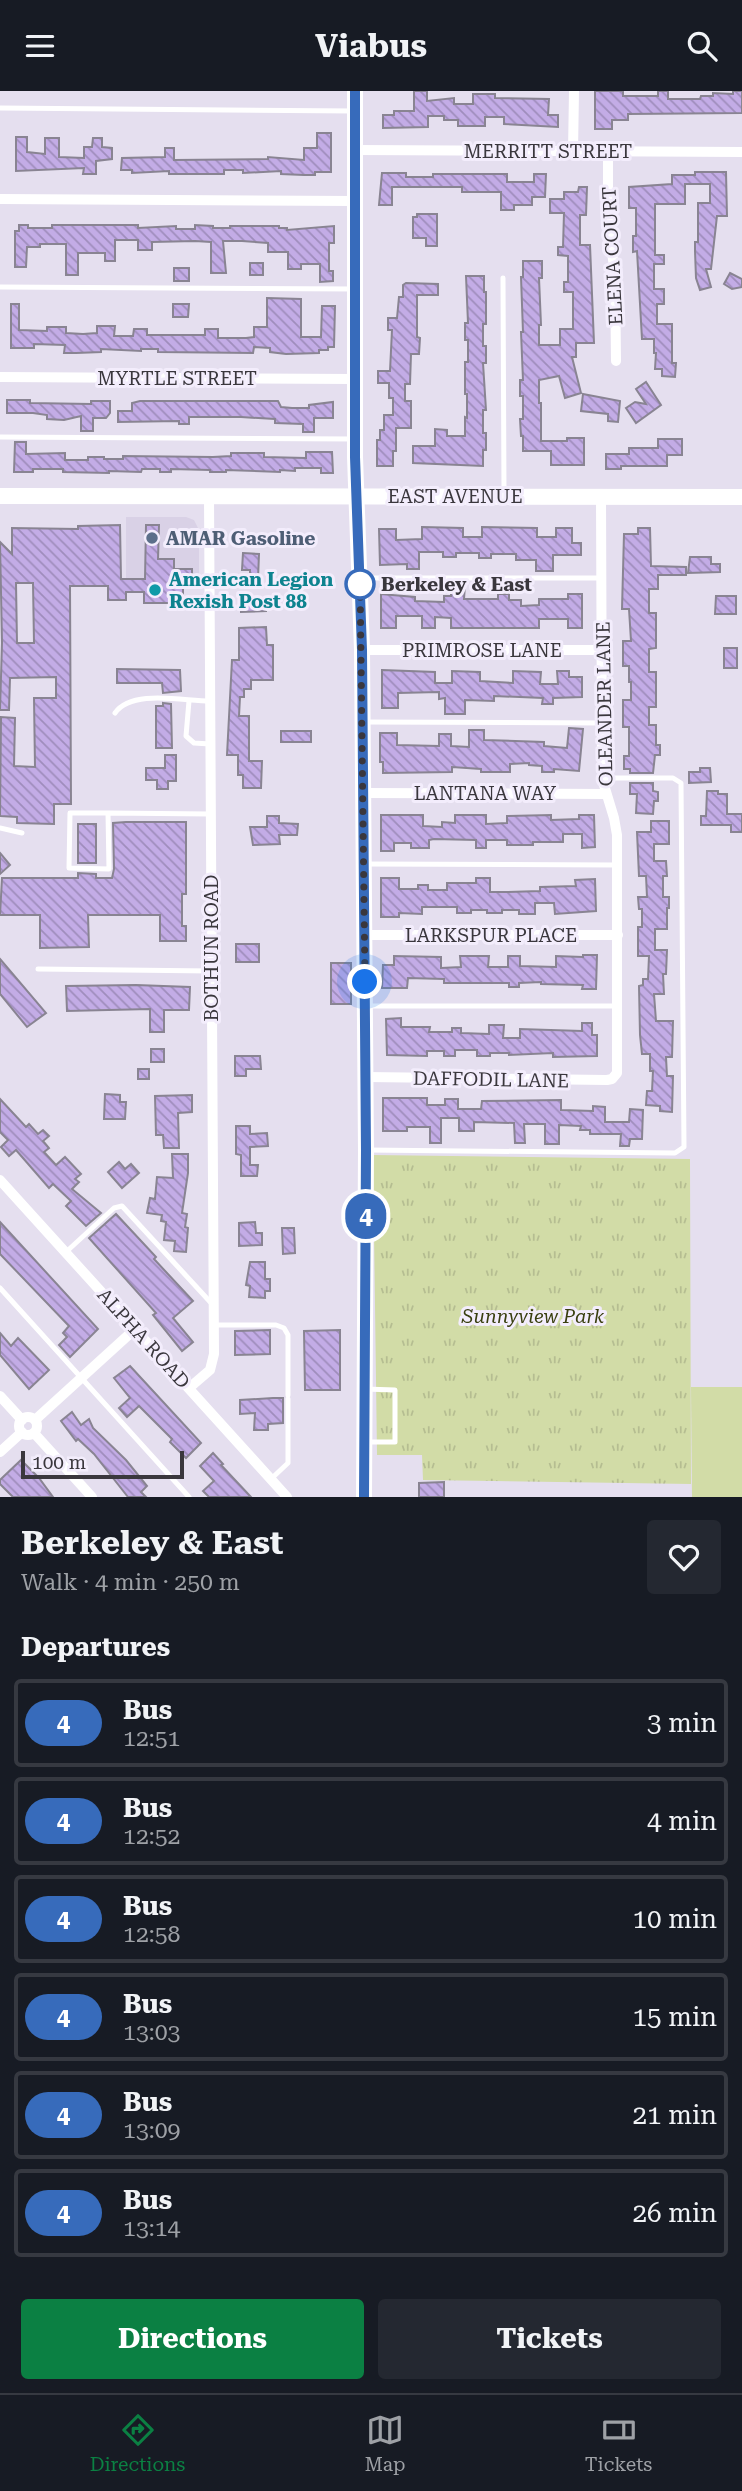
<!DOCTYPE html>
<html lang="en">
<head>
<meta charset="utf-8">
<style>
  :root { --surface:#171b24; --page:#242831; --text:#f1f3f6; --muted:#9ea1a6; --line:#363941; --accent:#0b8043 }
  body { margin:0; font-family:"Roboto Serif",serif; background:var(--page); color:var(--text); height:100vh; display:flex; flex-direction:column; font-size:26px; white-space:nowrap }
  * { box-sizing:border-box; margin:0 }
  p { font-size:23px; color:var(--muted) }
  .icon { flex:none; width:38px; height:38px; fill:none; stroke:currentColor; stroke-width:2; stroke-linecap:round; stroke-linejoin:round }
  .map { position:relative; height:1406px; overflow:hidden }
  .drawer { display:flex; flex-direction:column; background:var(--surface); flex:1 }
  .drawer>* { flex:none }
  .badge { padding:0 14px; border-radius:23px; font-size:24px; line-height:46px }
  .scale { position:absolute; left:21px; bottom:18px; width:163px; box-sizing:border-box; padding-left:7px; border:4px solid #3a373d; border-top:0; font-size:19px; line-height:24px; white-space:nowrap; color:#3a373d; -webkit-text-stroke:5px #f3edfc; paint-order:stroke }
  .you { position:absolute; width:35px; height:35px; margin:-18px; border:5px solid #fff; border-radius:50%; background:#1a73e8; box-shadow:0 0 0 10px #1a73e833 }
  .map>.badge { position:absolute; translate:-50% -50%; box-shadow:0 0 0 4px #fff }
  h2 { padding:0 21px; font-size:26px; line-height:63px }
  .round { display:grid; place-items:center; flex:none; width:74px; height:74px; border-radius:7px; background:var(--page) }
  .overview { display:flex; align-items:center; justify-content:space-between; height:119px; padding:0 21px }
  h1 { font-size:33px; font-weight:700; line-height:52px }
  .action { display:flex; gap:14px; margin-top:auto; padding:14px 21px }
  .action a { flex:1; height:80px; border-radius:7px; background:var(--accent); color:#fff; font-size:28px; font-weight:700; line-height:80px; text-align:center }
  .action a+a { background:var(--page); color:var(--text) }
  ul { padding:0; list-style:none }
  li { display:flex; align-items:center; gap:21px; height:88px; margin:0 14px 10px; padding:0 7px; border:4px solid var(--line); border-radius:7px }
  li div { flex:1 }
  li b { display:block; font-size:26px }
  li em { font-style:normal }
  li .badge { min-width:77px; font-weight:700; text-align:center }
  header { display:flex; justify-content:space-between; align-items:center; height:91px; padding:0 21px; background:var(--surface); font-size:32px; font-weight:700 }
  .menu { display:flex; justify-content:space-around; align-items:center; height:98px; border-top:2px solid var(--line); background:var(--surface); font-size:19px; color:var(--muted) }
  .menu a { display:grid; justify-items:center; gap:4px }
  .menu .selected { color:var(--accent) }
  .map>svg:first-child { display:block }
  .built { fill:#d9d1e6 }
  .grass { fill:#d2dca7 }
  .park { fill:url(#park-tufts) }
  .building { fill:url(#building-back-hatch); stroke:#898492; stroke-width:2; fill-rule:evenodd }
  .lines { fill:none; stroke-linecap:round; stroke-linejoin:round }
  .service { stroke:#fff; stroke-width:5 }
  .minor { stroke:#fff; stroke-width:10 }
  .tertiary { stroke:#fff; stroke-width:12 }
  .primary { stroke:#fff; stroke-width:16 }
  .line-casing { stroke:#fff; stroke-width:16 }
  .line { stroke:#376bbb; stroke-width:10 }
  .walk { stroke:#3a373d; stroke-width:7; stroke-dasharray:0 12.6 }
  .service-dot { fill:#5c6f8a; stroke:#f3edfc; stroke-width:2.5 }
  .stop-dot { fill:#fff; stroke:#376bbb; stroke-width:3.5 }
  .culture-dot { fill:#0f9aa8; stroke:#f3edfc; stroke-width:2.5 }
  .labels { text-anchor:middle; stroke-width:6; stroke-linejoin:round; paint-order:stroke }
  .street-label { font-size:19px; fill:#3a373d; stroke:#f3edfc }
  .service-label { font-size:19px; font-weight:bold; fill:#4e5e75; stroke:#f3edfc; text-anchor:start }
  .culture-label { font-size:19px; font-weight:bold; fill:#0d838f; stroke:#f3edfc; text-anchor:start }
  .stop-label { font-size:19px; font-weight:bold; fill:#3a373d; stroke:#f3edfc; text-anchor:start }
  .park-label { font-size:19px; font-style:italic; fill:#393f0f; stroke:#f3edfc }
</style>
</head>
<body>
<header><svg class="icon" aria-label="menu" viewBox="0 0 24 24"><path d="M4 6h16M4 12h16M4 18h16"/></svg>Viabus<svg class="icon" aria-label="search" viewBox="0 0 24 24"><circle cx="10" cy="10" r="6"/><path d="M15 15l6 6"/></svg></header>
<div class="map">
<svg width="742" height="1406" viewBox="0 0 742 1406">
  <defs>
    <pattern id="park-tufts" width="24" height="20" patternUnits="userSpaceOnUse" patternTransform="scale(1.75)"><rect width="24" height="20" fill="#d2dca7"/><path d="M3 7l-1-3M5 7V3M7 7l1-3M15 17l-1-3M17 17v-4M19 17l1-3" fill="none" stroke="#b5bd91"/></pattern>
    <pattern id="building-back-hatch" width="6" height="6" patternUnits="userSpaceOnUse" patternTransform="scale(1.75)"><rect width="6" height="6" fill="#c3ace6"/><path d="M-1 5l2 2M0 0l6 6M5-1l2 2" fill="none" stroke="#9f8dbc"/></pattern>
  </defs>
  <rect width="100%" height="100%" fill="#e5dfef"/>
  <polygon class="built" points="126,426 186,426 194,429 199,439 199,489 126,488"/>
  <polygon class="grass" points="691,1296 742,1296 742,1406 692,1406"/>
  <polygon class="park" points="373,1064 690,1068 691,1393 423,1389 422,1364 377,1364"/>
  <g class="building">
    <polygon points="414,0 427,0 427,10 454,7 454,13 473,13 473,3 495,3 495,7 549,8 548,24 558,24 558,36 504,33 504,26 485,26 485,35 458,35 458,29 444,29 444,25 428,25 428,36 383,37 383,24 394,24 394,20 414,20"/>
    <polygon points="595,0 623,0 623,5 658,5 658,0 668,0 668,8 700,8 701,5 713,5 713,2 733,3 733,0 742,0 742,22 628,23 628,29 612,29 612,38 595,38"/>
    <polygon points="317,42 331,42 331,81 315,81 315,84 304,84 281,83 281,80 243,82 243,79 224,79 224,83 169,83 169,80 132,82 132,79 121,79 122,67 165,66 165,57 174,57 174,69 268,68 268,66 304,69 304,57 317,57"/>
    <polygon points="16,46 27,46 27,61 45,63 45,47 59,47 59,66 84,67 84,56 92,56 93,47 102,47 102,56 112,57 112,68 96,70 96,83 83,83 84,77 16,80"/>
    <polygon points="695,81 726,81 727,125 717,125 711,178 706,178 711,196 700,199 696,187 695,160 695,151 698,151 698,112 710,112 710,93 685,93 685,113 655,113 655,164 664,164 664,173 654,173 654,198 664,198 664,213 657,213 657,233 672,233 672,272 676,272 675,286 662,285 662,278 655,278 656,262 654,262 654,248 642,248 637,160 633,161 633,145 636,145 636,117 629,117 629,96 672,93 672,84 695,84"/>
    <polygon points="382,82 406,82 406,86 433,86 433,83 507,83 507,91 534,91 534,83 546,83 545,106 532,106 532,114 514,114 514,119 501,119 501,101 462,101 462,96 392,96 392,114 379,114"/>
    <polygon points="579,96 587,96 586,124 580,124 580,154 590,154 594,252 576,252 576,266 572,266 581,302 565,307 559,285 539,289 539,312 541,312 541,350 567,350 567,347 584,347 584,374 551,374 551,360 523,360 523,345 521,345 520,328 523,328 523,305 520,305 520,289 523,289 521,241 523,241 521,186 523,186 523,170 542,170 542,187 539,187 541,234 539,234 539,254 560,254 560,238 573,238 573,201 564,201 564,191 568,191 568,165 558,164 558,156 563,156 564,122 550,122 550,108 564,108 564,101 578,101"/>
    <polygon points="417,123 437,123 437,155 426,155 426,147 413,147 413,126 417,126"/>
    <polygon points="19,134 28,134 28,137 52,137 52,134 138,134 138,137 176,135 176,138 195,138 195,134 213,135 213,137 230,137 230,135 279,135 279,137 287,137 287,139 334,135 334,152 329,152 329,180 333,180 333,190 320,191 320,173 301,173 301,178 288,178 288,161 268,161 268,152 242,150 223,150 226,182 211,182 211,151 195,150 152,151 152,159 138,159 138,149 115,149 115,170 105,170 105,162 78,162 78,184 66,184 66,153 40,153 40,156 27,156 26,176 15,176 15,140 19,140"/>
    <rect x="250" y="172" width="13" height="12"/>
    <rect x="174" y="177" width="15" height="13"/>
    <polygon points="730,182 742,188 742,196 732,198 724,193"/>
    <polygon points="466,185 484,185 484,201 486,201 486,233 483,233 483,255 486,255 486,272 483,272 486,319 483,319 483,342 486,342 486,359 483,359 483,375 413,372 413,355 435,355 435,338 447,339 447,345 465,345 465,326 467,327 467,303 465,303 465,271 468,271 468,249 465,249 465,232 468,232"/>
    <polygon points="406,192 438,193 438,204 417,204 417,246 420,247 419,263 411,263 410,293 405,293 405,310 411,310 411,337 396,337 396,360 393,360 393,375 377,375 377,349 380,349 380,339 384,339 384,324 393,324 393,307 389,307 389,292 378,292 378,280 390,280 392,239 388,239 388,227 397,227 399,206 403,206 403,194"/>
    <polygon points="267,207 301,208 301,246 321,246 322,215 335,215 334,256 328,256 328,259 319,259 319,262 286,263 270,261 270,257 254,256 253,262 158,261 158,258 141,258 141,260 101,258 101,261 76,262 64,262 65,254 34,253 34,257 11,257 11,213 19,213 19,239 47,240 47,236 66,236 66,242 83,243 97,242 97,235 115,235 114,245 133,245 134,238 147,238 147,244 205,244 205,238 218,238 218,247 246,247 254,246 254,236 267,236"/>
    <polygon points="173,213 189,213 188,226 173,226"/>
    <polygon points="646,291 661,314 636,332 626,317 635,311 646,313 636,298"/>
    <polygon points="583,303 620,310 618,331 608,330 608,323 581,320"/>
    <polygon points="7,309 30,309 30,312 91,313 91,310 110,310 110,322 106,327 93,327 93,340 81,340 81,325 64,329 47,328 47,324 33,322 7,322"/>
    <polygon points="140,310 278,310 281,316 292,317 309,317 309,314 333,311 333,327 314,327 314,341 303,341 303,333 275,332 275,328 241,326 189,326 189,333 179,333 179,330 118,331 118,320 132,320 132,312"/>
    <polygon points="658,348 682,348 682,364 667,364 667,375 621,375 621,378 606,378 606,363 629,363 629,357 658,357"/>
    <polygon points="15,351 26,351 26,363 65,362 65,369 88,369 88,366 104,366 104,368 123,368 123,365 213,366 231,365 231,362 264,362 264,366 306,367 306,361 332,361 333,382 321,382 321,377 295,377 295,380 280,379 280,381 226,379 226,381 210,381 210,379 171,378 171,381 160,381 160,378 142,378 141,381 109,380 109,382 63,381 63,378 33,378 33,381 14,381"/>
    <path d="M120,434L121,488H145L146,434H159L158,468H174V478H192V487H183V512H144V501H126V509H108V495H70L71,713H54V733L17,732V726L0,725L1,626L15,627L14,675L35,676L34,607H56V586L10,587L9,619H0L2,552L0,451L12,463V437L78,438V435ZM16,492H33L34,552H17Z"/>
    <polygon points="422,436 463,437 463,446 482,446 482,436 537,437 537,446 556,446 556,437 572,437 572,452 581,452 581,464 553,464 553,480 536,480 536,469 516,469 516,463 491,463 491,467 479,467 479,462 456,462 456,466 443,466 443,461 419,461 419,478 407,478 407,473 380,474 379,438 396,438 396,449 422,448"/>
    <polygon points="638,437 650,437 651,475 686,476 686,484 658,484 658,498 649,498 649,522 656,522 656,557 649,558 649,581 656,581 656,616 649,616 649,634 656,634 656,654 660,654 660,664 655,664 653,682 630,682 630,678 624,678 624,665 629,665 629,636 623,636 623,609 631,609 631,591 629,591 629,575 623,575 623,550 631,550 629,518 622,518 624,443 638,443"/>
    <polygon points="243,462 259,463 258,488 250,488 250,479 242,479"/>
    <polygon points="690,466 711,466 711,473 720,473 720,481 688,482"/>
    <polygon points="451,493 465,494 464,508 498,508 498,503 509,503 509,509 521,509 521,515 539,514 539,508 568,508 568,503 582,503 582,537 568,537 568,528 539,528 539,537 451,537 451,527 435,526 435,537 422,537 422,525 396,525 396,537 381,537 381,503 415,506 415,510 444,511 444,505 451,505"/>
    <polygon points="716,505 736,505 736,523 715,523"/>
    <polygon points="266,509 266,520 241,521 241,510"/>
    <polygon points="266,536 267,554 273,554 273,589 251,589 251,598 244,598 244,606 240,606 239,625 249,625 249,670 262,670 261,697 243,697 243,684 238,684 238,664 227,664 232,569 239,569 239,537"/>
    <rect x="724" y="557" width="13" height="20"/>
    <polygon points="117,578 180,579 181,600 163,602 162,592 117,592"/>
    <polygon points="382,579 435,581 435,592 452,592 452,580 480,581 480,590 513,592 513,580 541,581 540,593 558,593 557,580 569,580 569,586 582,586 582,606 553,607 553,613 542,613 543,607 494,605 494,610 465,609 465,623 445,623 445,607 439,608 439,601 398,602 398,617 382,617"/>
    <polygon points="163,612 171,613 172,657 156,657 156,615 163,615"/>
    <polygon points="569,637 583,638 579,680 554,678 554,681 542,681 542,675 529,674 529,672 510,673 510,681 481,681 481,678 452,676 452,681 383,682 383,671 380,671 380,642 397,642 397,654 439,655 439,643 451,643 451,655 469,656 469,639 484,639 484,649 544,651 544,655 567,657"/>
    <rect x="281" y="640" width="30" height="11"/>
    <polygon points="165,664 176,664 176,690 168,690 168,698 157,698 157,689 146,689 146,677 165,677"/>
    <polygon points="700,677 710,677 711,691 689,692 689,681 700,681"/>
    <polygon points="630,692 653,692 653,700 658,701 658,710 654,710 653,723 636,722 637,703 630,703"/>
    <polygon points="707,700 718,700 718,703 727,703 727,723 742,723 742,741 731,741 731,734 701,734 701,725 706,725"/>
    <polygon points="381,724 423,724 423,735 442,736 442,731 455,732 455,724 486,724 486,733 507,732 507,725 551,724 551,729 579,728 579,724 594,724 595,756 582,757 582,743 563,743 563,751 533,751 533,754 507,754 507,749 486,749 486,757 476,757 476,749 434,748 429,749 429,757 411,757 411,752 394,752 394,760 381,760"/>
    <polygon points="267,725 279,725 279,732 298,733 297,744 279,744 280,753 253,754 250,736 267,736"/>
    <polygon points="651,730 669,730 669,753 654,753 654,770 666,770 667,785 663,785 663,806 669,806 669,817 667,817 667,838 655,838 655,859 667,859 666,883 663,883 664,903 654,903 656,930 673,930 672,966 666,966 667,985 673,985 672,1021 660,1020 660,1015 646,1014 647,1000 652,1000 653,980 650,980 650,963 642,963 640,944 639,895 643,894 643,888 648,888 649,865 638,865 638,836 642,836 642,818 639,818 638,806 647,806 646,785 639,785 637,741 651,741"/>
    <polygon points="126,731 186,731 186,803 182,803 182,835 186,835 186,850 160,850 160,824 88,824 89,856 40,857 40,824 0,824 2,787 78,787 78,782 96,783 96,787 112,787 114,778 113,732"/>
    <rect x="78" y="733" width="18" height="39"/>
    <polygon points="0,762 10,774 0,783"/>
    <polygon points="381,787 399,787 399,798 418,798 418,794 428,794 428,799 447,799 447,792 476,792 476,787 490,787 490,801 507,801 540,800 540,796 576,795 575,789 595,788 596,820 555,823 554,812 535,812 535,823 519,823 519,819 502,819 502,822 487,822 487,819 471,819 471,822 457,822 457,816 422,816 422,823 399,822 399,826 381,826"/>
    <rect x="236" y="853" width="23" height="18"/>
    <polygon points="583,864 597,864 596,898 582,898 583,894 541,893 541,891 519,892 519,896 509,896 509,892 444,892 444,888 408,887 407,897 382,897 383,874 394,874 394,865 441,866 441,877 461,876 460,865 489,865 488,876 508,876 508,865 520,865 520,875 556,876 556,865 583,866"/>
    <polygon points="0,868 46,922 27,936 0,903"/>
    <rect x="331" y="872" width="20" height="41"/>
    <polygon points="136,894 190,896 189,919 164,919 164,941 150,941 150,918 67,920 66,895"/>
    <polygon points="401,927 401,936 430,936 429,941 452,941 452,937 461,937 461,942 489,943 489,934 504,934 503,947 520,947 520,938 582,940 582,932 592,932 592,944 597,944 597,965 553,966 553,962 509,964 509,962 490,962 490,965 477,965 477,959 455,959 455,965 444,965 444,960 427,960 427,965 387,964 386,928"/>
    <rect x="151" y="958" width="13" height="13"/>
    <polygon points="235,965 260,965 261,978 246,978 246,985 235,985"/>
    <rect x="138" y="978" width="11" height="10"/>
    <polygon points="105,1003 120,1004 120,1011 126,1011 125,1028 104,1028"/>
    <polygon points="192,1004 192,1021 178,1022 179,1057 164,1057 163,1044 156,1044 155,1005"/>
    <polygon points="383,1007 427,1007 427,1014 445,1014 445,1008 458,1008 458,1018 481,1018 482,1010 561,1009 561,1019 593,1020 593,1015 605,1016 605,1031 629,1031 630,1018 643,1019 642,1048 630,1048 629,1055 620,1055 621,1043 590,1043 590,1039 580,1039 581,1035 559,1034 559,1053 545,1053 545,1033 524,1033 525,1052 515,1052 514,1032 474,1031 474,1040 459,1040 459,1027 441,1027 441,1052 430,1052 430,1036 407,1036 407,1040 383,1040"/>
    <polygon points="0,1008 26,1036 29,1033 38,1043 43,1039 49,1045 43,1050 49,1057 44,1061 56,1074 65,1066 81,1083 75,1088 79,1091 72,1098 101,1122 86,1135 66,1115 71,1110 53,1093 49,1097 16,1059 9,1065 1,1056 8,1049 0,1041"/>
    <polygon points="236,1035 250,1035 250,1043 267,1042 268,1055 250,1056 250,1074 258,1074 257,1085 241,1085 241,1064 236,1063"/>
    <polygon points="172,1063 188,1063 188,1082 182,1122 187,1123 185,1136 188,1137 186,1161 174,1160 175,1150 164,1149 166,1131 161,1130 162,1124 147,1122 150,1107 155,1108 157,1086 173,1087"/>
    <polygon points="119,1071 125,1078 131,1073 139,1082 122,1097 108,1081"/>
    <polygon points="116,1123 156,1166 154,1168 193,1210 173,1227 193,1251 182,1260 153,1224 156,1222 89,1147"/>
    <polygon points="0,1131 98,1238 70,1266 59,1254 67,1246 63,1242 69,1235 0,1163"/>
    <polygon points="255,1131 256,1142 262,1142 262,1154 239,1155 239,1132"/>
    <polygon points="282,1137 294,1137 295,1162 283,1163"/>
    <polygon points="250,1171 265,1171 265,1188 270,1188 270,1200 265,1200 265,1207 249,1206 250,1195 246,1194"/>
    <polygon points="270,1239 270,1263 235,1264 235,1240"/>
    <polygon points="340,1239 340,1299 305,1299 304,1240"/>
    <polygon points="0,1242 11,1255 18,1247 49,1279 29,1298 0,1264"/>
    <polygon points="130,1275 201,1352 186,1367 170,1351 172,1348 139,1315 127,1326 119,1317 130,1307 114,1287"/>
    <polygon points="273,1307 283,1307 283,1332 268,1333 268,1339 254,1339 255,1322 240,1323 240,1309"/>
    <polygon points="72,1321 81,1334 89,1328 93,1337 126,1369 147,1395 141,1401 146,1406 128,1406 94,1363 78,1348 76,1350 61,1330"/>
    <polygon points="213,1362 223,1373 221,1374 251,1406 209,1406 203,1400 214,1390 200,1375"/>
    <polygon points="21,1369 39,1387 53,1406 13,1406 0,1393 0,1389"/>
    <polygon points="444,1391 444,1406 419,1406 419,1392"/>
  </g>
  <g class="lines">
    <g class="service">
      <polyline points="0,17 354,20"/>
      <polyline points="503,187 504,402"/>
      <polyline points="0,196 354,198"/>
      <polyline points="0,346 354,348"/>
      <polyline points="360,487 602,487"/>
      <polyline points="189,610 186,645 194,652 210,653"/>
      <path d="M115,622C132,598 183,610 210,610"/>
      <polyline points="363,631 601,632"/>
      <polyline points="108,722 70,722 69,777 109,778 108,722 210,723"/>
      <polyline points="0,737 22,742"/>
      <polyline points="364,773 616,774"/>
      <polyline points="38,878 211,880"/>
      <polyline points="365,915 617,915"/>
      <polyline points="367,1059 675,1062 684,1056 681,692 673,687 603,687"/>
      <polyline points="66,1161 114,1117 122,1115 213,1214"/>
      <polyline points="0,1197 189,1406"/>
      <polyline points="213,1234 276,1234 284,1237 288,1244 288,1304"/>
      <polyline points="364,1351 395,1351 395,1299 365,1298"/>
      <polyline points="271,1388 288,1372 288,1308"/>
    </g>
    <g class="minor">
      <polyline points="355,59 742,61"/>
      <polyline points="573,61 574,0"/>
      <polyline points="608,61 608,135 615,182 616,270"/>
      <polyline points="0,108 355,110"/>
      <polyline points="0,286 355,288"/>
      <polyline points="362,559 602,559"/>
      <polyline points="364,702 606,703"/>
      <polyline points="365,844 618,844"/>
      <polyline points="366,986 607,989 612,988 617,982 617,744 614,727 604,694 602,663 601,406"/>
      <polyline points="0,1089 287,1406"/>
      <polyline points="189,1297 210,1279 214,1263 209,406"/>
      <polyline points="0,1305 22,1329"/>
      <circle cx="28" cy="1335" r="9"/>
      <polyline points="35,1329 135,1238"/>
      <polyline points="34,1342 92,1406"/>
      <polyline points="0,1361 22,1341"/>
    </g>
    <polyline class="tertiary" points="355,0 355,366 362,559 366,1059 364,1406"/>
    <polyline class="primary" points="0,405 742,406"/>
  </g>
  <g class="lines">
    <g class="line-casing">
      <polyline id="line" points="355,0 355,366 362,559 366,1059 364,1406"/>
    </g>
    <use href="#line" class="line"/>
    <polyline class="walk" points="360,493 360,487 365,891"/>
  </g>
  <circle class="service-dot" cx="152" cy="447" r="7"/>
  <circle class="stop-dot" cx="360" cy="493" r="14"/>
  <circle class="culture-dot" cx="155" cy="499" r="7"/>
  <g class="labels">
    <g class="street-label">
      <text x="548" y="67">MERRITT STREET</text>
      <text transform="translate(612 165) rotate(-93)" y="7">ELENA COURT</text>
      <text x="177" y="294">MYRTLE STREET</text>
      <text x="455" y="412">EAST AVENUE</text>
      <text x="482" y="566">PRIMROSE LANE</text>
      <text transform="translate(604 613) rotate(-91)" y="7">OLEANDER LANE</text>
      <text x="485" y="709">LANTANA WAY</text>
      <text x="491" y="851">LARKSPUR PLACE</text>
      <text transform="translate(211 857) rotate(-90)" y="7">BOTHUN ROAD</text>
      <text transform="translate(491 988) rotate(1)" y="7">DAFFODIL LANE</text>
      <text transform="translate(144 1247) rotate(48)" y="7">ALPHA ROAD</text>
    </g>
    <g class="service-label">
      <text x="166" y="454">AMAR Gasoline</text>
    </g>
    <g class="culture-label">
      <text x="169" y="495">American Legion<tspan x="169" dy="22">Rexish Post 88</tspan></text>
    </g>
    <g class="stop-label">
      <text x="381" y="500">Berkeley &amp; East</text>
    </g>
    <g class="park-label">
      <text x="533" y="1232">Sunnyview Park</text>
    </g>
  </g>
</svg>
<div class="scale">100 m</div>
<div class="you" style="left:365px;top:891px"></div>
<b class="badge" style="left:366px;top:1125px;background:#376bbb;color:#fff">4</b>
</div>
<section class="drawer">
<div class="overview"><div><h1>Berkeley &amp; East</h1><p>Walk · 4 min · 250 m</p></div><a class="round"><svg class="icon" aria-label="heart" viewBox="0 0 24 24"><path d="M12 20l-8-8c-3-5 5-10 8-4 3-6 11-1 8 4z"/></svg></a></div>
<h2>Departures</h2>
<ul>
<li><span class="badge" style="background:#376bbb;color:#fff">4</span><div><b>Bus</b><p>12:51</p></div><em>3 min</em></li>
<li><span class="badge" style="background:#376bbb;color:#fff">4</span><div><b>Bus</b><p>12:52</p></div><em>4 min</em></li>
<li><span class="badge" style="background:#376bbb;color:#fff">4</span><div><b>Bus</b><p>12:58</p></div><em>10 min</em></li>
<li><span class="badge" style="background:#376bbb;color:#fff">4</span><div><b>Bus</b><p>13:03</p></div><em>15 min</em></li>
<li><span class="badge" style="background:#376bbb;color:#fff">4</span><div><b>Bus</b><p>13:09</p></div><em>21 min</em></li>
<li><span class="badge" style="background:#376bbb;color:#fff">4</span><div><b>Bus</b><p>13:14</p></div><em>26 min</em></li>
</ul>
<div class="action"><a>Directions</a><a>Tickets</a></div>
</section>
<nav class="menu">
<a class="selected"><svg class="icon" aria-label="directions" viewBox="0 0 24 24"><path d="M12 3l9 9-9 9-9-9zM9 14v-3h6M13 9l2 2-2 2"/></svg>Directions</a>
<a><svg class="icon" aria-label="map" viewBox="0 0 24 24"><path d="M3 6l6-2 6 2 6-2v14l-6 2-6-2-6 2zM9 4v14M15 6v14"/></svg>Map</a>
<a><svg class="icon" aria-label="tickets" viewBox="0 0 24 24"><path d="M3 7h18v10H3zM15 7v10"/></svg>Tickets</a>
</nav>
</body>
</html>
